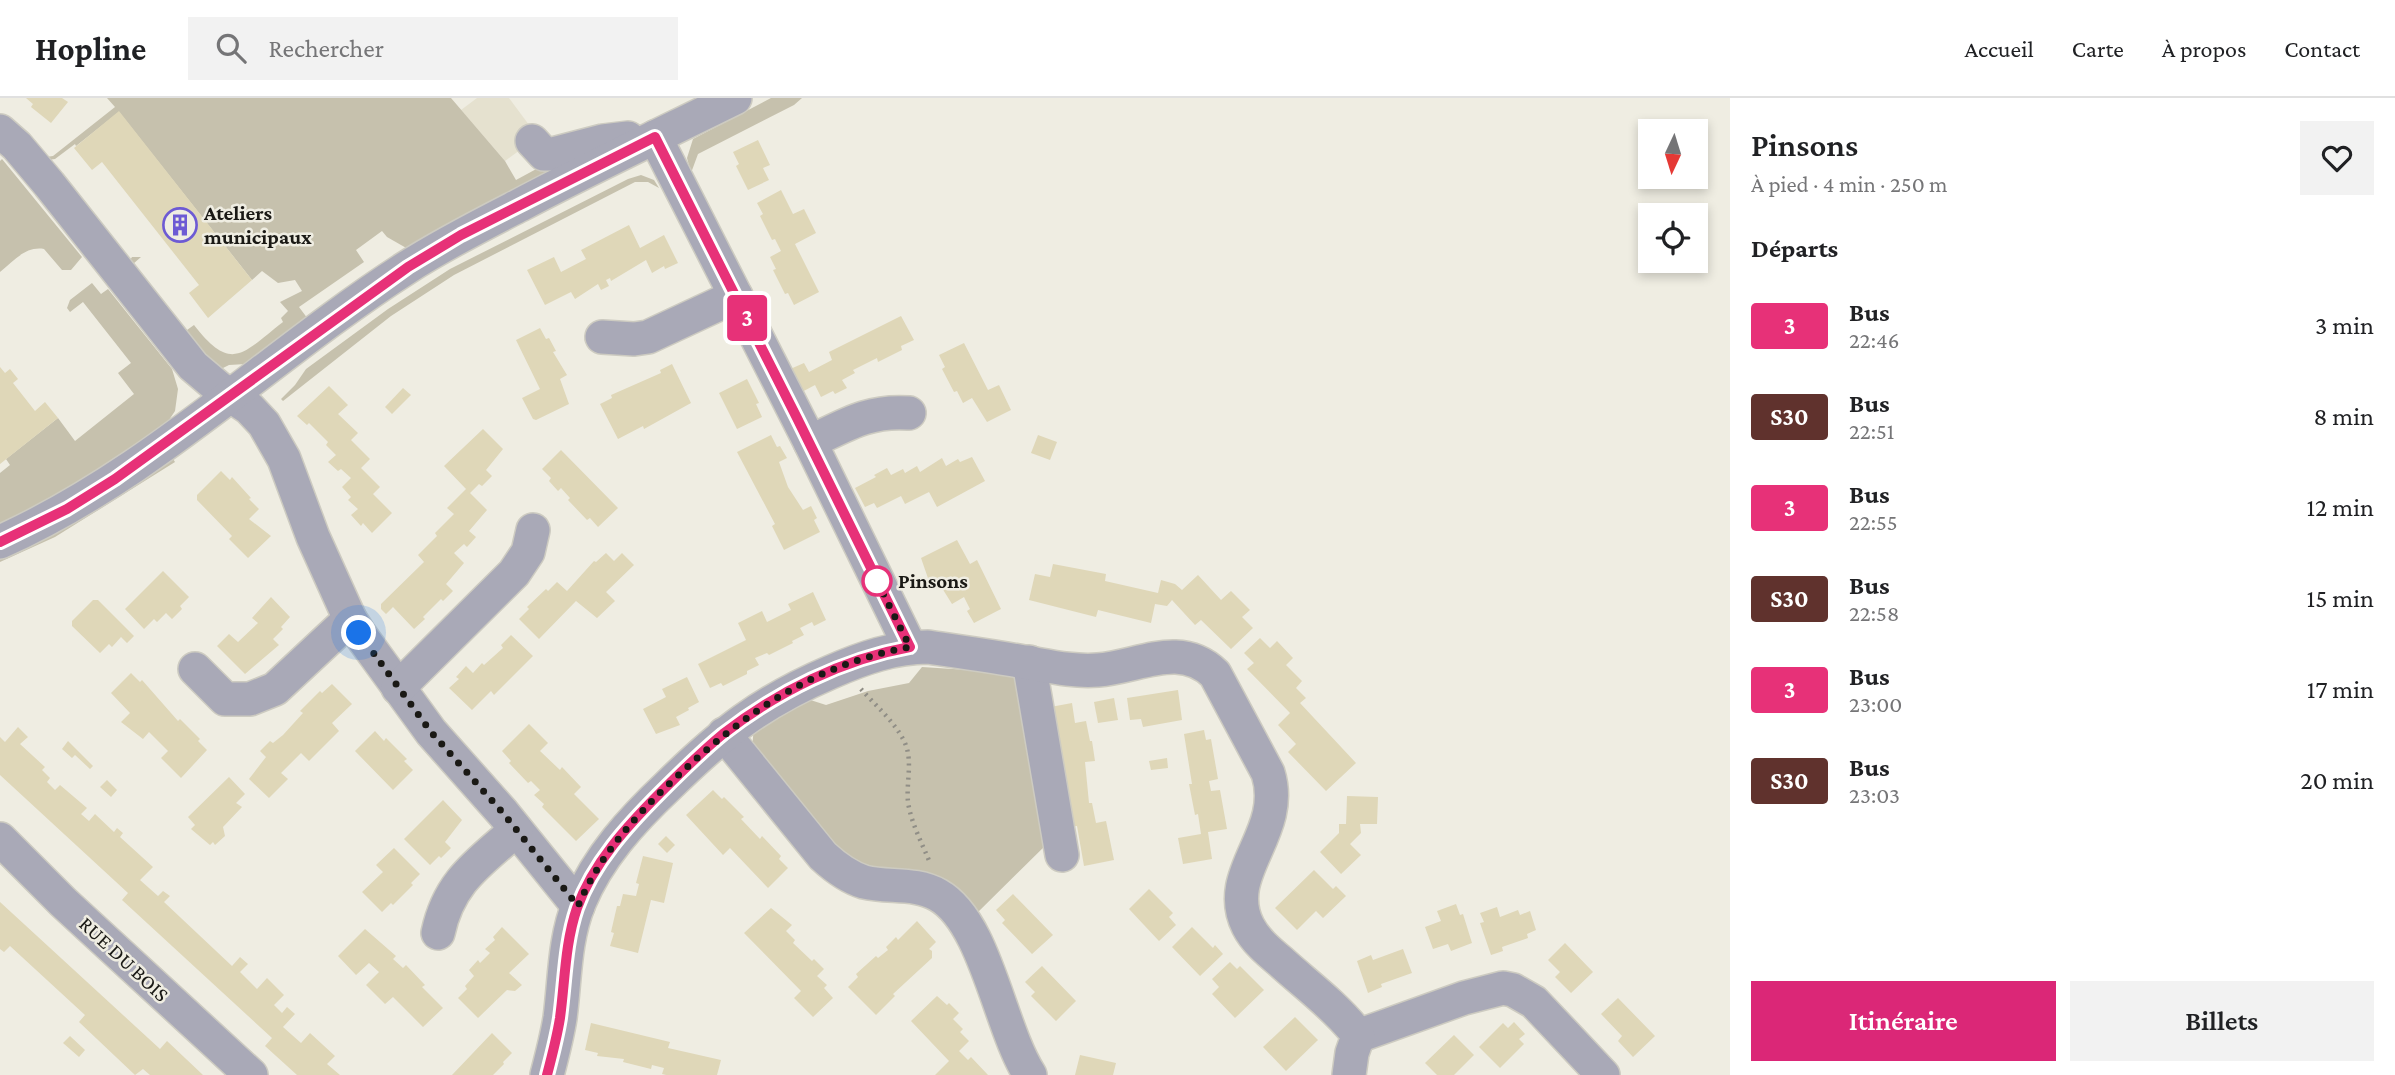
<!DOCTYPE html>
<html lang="fr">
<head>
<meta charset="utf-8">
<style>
  :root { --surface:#fff; --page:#f2f2f2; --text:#202124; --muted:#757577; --line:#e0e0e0; --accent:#db2777 }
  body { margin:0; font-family:"Crimson Pro",serif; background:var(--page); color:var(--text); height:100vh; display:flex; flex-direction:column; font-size:26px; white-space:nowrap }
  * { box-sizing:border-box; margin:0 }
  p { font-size:23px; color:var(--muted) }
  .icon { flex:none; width:38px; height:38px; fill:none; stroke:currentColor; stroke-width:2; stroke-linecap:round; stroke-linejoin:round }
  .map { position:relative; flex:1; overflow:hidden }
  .drawer { display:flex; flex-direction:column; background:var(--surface); width:665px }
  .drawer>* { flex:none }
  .badge { padding:0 14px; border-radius:5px; font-size:24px; line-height:46px }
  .needle { width:46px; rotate:184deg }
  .fabs { position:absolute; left:1638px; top:21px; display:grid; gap:14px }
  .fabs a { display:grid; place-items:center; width:70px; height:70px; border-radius:0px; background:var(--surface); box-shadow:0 4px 10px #0003; font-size:35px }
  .you { position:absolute; width:35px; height:35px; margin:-18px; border:5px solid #fff; border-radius:50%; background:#1a73e8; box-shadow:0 0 0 10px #1a73e833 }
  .map>.badge { position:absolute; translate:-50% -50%; box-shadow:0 0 0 4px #fff }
  h2 { padding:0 21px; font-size:26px; line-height:63px }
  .round { display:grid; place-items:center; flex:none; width:74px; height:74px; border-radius:0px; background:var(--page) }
  .headline { display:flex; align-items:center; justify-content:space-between; height:119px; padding:0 21px }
  h1 { font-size:33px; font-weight:600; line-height:52px }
  .button { display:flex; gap:14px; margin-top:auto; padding:14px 21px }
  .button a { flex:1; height:80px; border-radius:0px; background:var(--accent); color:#fff; font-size:28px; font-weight:600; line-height:80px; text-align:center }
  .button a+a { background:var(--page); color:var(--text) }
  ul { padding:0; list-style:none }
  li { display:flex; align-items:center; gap:21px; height:91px; padding:0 21px }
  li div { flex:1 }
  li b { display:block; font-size:26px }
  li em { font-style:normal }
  li .badge { min-width:77px; font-weight:700; text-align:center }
  header { display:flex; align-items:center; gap:42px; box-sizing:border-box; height:98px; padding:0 35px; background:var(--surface); border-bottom:2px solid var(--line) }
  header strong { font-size:33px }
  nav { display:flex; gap:38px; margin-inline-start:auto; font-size:24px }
  .search { width:490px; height:63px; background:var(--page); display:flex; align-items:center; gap:18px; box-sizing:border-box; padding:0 24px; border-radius:0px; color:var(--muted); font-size:26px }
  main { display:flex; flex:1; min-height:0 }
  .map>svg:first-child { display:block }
  .built { fill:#e5e1cf }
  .green { fill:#c6c1ad }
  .building { fill:#dfd7b8 }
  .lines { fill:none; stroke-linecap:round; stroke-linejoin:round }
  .minor-casing { stroke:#cdcbc1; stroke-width:36 }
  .path { stroke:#908e86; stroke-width:4.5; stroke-dasharray:2 5; stroke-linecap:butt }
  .minor { stroke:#a9a9b7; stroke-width:33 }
  .line-casing { stroke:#fff; stroke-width:16 }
  .line { stroke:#e73178; stroke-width:10 }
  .walk { stroke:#1a1915; stroke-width:7; stroke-dasharray:0 12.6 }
  .stop-dot { fill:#fff; stroke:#e73178; stroke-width:3.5 }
  .labels { text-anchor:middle; stroke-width:5; stroke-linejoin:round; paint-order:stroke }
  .poi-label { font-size:21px; font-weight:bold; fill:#1a1915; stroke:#efede2; text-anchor:start }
  .stop-label { font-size:21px; font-weight:bold; fill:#1a1915; stroke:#efede2; text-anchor:start }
  .street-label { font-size:21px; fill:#1a1915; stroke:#efede2 }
</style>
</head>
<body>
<header>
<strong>Hopline</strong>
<div class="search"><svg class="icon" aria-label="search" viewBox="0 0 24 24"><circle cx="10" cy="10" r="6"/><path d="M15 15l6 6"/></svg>Rechercher</div>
<nav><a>Accueil</a><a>Carte</a><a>À propos</a><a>Contact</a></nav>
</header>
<main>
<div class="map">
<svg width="1730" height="977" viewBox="0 0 1730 977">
  <rect width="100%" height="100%" fill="#efede2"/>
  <polygon class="built" points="477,0 509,0 538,39 505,63 461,12"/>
  <g class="green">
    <path d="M107,0H451L505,63L516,82L540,69L615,45L408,151L387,139L382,133L356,152L364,164L299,209L308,221L246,266L229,267L219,272L213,270L129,164L132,159H141L133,166L187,232L194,227C232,276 243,255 283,224L281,220L288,213L280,204L302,193L295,182L278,185L262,173L252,182L119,14L76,48L75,46L55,61L48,62L46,59L53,58L115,9Z"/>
    <polygon points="771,0 802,0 794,7 698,56 691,75 687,60 693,41"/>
    <path d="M2,61L82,159L71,172H62L44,151C25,148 14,163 0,174V63Z"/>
    <polygon points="641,77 654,82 659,90 648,84 635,84 454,177 391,218 283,303 281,301 295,287 306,271 388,211 450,171 628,81"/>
    <polygon points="92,185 101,196 108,191 172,271 178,291 175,313 167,325 95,374 40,408 0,427 0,375 10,367 6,361 58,320 75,343 134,296 118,275 131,265 83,204 70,214 67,210 70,202"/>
    <polygon points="170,356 175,364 55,439 0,464 0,457"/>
    <polygon points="922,569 968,572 1028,581 1050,743 975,817 853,767 752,652 754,627 801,599 826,607 868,593 909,585"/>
  </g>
  <g class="building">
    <polygon points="26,0 62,0 68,4 51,25 31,9 33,6"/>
    <polygon points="119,13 252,182 208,220 189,195 199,187 102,64 92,72 74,50"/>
    <polygon points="758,42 770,67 763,70 769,82 748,92 736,68 739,66 733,54"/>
    <polygon points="781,92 793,116 804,111 816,135 795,146 819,194 794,207 788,195 785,196 773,172 776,171 770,159 781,153 775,141 772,142 760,118 763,116 757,105"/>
    <polygon points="629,127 640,150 664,137 678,165 665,171 664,168 652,175 646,162 611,183 610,180 606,182 609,188 601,192 598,186 575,201 571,194 545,207 527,172 554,159 561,174 586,161 581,152"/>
    <polygon points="901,218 914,242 901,248 902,252 878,264 877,260 853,272 855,275 842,282 847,290 835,296 833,293 821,299 815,287 800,295 788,272 804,265 809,274 832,262 829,254"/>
    <polygon points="540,230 546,241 549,240 556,253 553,254 567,277 560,281 569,306 536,322 533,321 522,300 540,291 516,242"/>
    <polygon points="964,245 988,292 999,287 1011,312 987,324 972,300 963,305 957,293 954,294 942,271 945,269 939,257"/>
    <polygon points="672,266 691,305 644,331 643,328 618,341 600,306 612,300 611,297 661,275 660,272"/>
    <polygon points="0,269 5,275 10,271 18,281 13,285 35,313 45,304 58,320 0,366"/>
    <polygon points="747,281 759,305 756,306 762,319 737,331 719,295"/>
    <polygon points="329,288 348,307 338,316 358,335 351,342 370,361 361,370 380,389 373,396 392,415 372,435 363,425 361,428 351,417 358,411 348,402 351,399 342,389 351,380 341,371 338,373 328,364 336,357 326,347 328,344 309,325 307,327 297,318"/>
    <polygon points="403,290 411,297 392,316 385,309"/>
    <polygon points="483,331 503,351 486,372 492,378 482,388 479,386 470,395 487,412 469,433 476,439 467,449 464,446 454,455 464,465 446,486 453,493 443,503 441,501 423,519 425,521 414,531 393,509 386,516 381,511 381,506 424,464 418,457 437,438 435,435 454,416 447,410 466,391 444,368"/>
    <polygon points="771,337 777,349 780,348 787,360 779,364 788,389 803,412 811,408 817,420 814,422 820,434 784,452 772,428 775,426 737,354"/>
    <polygon points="1038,337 1057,344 1050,362 1031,355"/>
    <polygon points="561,352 618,410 598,429 590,420 587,422 568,402 570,400 561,390 558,393 549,383 551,380 542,371"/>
    <polygon points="972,359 985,383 937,409 929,394 905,406 901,398 877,410 874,405 865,409 855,390 876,379 874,377 887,370 891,377 903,371 905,375 917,368 920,374 942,360 946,368 958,361 960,364"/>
    <polygon points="221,373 230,382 232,379 251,400 249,401 259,411 249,421 271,438 248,460 229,441 232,438 197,402 197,397"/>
    <polygon points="957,442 970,466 977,462 1001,511 974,525 967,513 970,511 964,499 952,506 937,482 930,486 921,460"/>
    <polygon points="606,455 614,463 622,455 634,467 606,494 615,503 597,520 576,503 539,541 519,521 529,511 527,509 546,491 548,493 557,484 567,493 594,463 596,464"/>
    <polygon points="1053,466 1106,476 1105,483 1158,495 1161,482 1175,486 1182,492 1198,477 1221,502 1231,493 1250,512 1242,519 1253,530 1231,551 1201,522 1195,527 1172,502 1167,508 1155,506 1151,525 1098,512 1096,519 1029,502 1035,476 1050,479"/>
    <polygon points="163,473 189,499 180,508 182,511 172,521 166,515 157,524 154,521 144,531 125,511"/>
    <polygon points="813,494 826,522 814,528 812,524 800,530 804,537 792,543 793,545 769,557 767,555 755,560 759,567 747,573 747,576 723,588 721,585 710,590 698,566 746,542 738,525 762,513 767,524 791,512 788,506"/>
    <polygon points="271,499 290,519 281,529 283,531 273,541 279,547 245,576 217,548 229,536 238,544 258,525 252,520"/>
    <polygon points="93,502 98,502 134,538 127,545 121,539 112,549 109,546 100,555 72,528 72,523"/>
    <polygon points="511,537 533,558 494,597 491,593 472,612 449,590 459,581 456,579 466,568 473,575 482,565 484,567 503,550 501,547"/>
    <polygon points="1260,540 1270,550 1277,543 1293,560 1286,567 1302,583 1296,590 1306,600 1300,605 1356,665 1326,693 1288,654 1296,646 1278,627 1290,615 1247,571 1254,565 1244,555"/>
    <polygon points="131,575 140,584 142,582 178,623 180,621 200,641 198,643 207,652 181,680 161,660 168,653 149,634 143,641 121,624 130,615 111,595"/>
    <polygon points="687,579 699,604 688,610 689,612 676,619 680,627 656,636 643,611 666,599 662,591"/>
    <polygon points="332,586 352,606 332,625 339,633 309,663 301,655 281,675 288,681 269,700 249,681 266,659 260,653 270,643 273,645 283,637 303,615 300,613 320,593 322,595"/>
    <polygon points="1178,592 1182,622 1143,629 1141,621 1130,622 1127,600"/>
    <polygon points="1114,600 1118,622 1098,625 1094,604"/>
    <polygon points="1072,605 1075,625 1086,623 1090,643 1092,643 1095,663 1085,664 1089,705 1092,705 1096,725 1106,723 1114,762 1084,768 1077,728 1066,729 1045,610"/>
    <polygon points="529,626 548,645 540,653 560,672 562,669 581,689 574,696 599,721 576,743 542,709 544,706 534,697 540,692 531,683 528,685 509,665 511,663 502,653"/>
    <polygon points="18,629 28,639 20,646 45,669 42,672 50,680 47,684 55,692 60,687 87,710 81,716 89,723 95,716 114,734 117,730 123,735 120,739 153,769 140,782 158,798 163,793 170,798 164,804 232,868 240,859 248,866 240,874 257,891 267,880 284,897 274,907 282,915 287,909 295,916 283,929 301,945 310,935 335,958 327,966 340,977 297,977 265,948 272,940 122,802 128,795 0,677 0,639 5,644"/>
    <polygon points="1204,632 1206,642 1211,641 1218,681 1209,683 1211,693 1220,692 1227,731 1208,734 1212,761 1183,766 1178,740 1201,736 1198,716 1195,717 1189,686 1192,686 1184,636"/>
    <polygon points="375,633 384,643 386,640 407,661 404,663 413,672 393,692 355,653"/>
    <polygon points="68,643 93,668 90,671 75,657 72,660 62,651"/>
    <polygon points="1167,660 1168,670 1151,672 1149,663"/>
    <polygon points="229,679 245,696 236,705 242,709 223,729 225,738 215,747 213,744 210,747 191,731 195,727 188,719"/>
    <polygon points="107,682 117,692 111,699 100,689"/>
    <polygon points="713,692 722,701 724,699 744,719 741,721 760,741 762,738 781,758 779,761 788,770 768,790 730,750 723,757 686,717"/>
    <polygon points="1347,698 1378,699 1377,726 1360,726 1361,735 1350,746 1361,757 1341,776 1320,754 1339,735 1339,726 1346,726"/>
    <polygon points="443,702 462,722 445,744 451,750 441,760 439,758 430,767 404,741"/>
    <polygon points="666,738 675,747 667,755 658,746"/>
    <polygon points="394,750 420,776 411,785 413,787 393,807 391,805 382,814 362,794 383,774 376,767"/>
    <polygon points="643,758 673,765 664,805 651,802 638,855 610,848 614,835 611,834 617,808 620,808 623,796 636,798 639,786 636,785"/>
    <polygon points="1314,772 1333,791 1336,788 1346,798 1323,820 1316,813 1297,832 1275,810"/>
    <polygon points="1149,791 1173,815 1169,819 1176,827 1159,843 1129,811"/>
    <polygon points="1013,796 1053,837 1032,856 1002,825 1005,822 996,812"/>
    <polygon points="0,804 160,951 167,943 203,977 150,977 143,971 135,977 79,924 85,917 10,848 4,854 0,851"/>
    <polygon points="1456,806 1460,817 1463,816 1472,845 1451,853 1448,846 1433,851 1425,829 1441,823 1437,813"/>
    <polygon points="1497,809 1500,819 1518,812 1520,817 1530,813 1536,832 1527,836 1528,840 1502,849 1503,853 1491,857 1480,825 1484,824 1480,815"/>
    <polygon points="771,810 792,827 786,833 795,842 793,845 812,863 814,861 824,871 817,878 827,887 824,890 833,900 813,919 794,900 801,893 744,835"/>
    <polygon points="917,823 936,844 929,851 932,853 932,860 893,896 895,898 876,917 848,889 858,879 856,876 876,858 878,860 888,852 886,849 896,839 898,842"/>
    <polygon points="502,829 529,856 509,875 522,887 515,893 507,892 478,920 458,900 467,891 465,888 474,878 469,872 478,862 480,865 490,855 485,851 495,842 493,839"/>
    <polygon points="1192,829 1213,850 1215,847 1223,856 1200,878 1172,849"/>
    <polygon points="365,831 396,858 393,861 403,870 406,867 425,887 422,889 443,910 423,929 393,899 385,906 366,887 379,874 369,865 356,877 338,858"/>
    <polygon points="1565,845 1593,874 1571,895 1555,879 1560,874 1548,862"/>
    <polygon points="1403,851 1412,875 1381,886 1382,889 1368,895 1357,863 1371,857 1373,862"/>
    <polygon points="1230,864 1237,871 1240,868 1264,892 1235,920 1212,896 1219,889 1212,881"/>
    <polygon points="1042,868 1076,903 1056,923 1031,898 1035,894 1025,884"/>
    <polygon points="937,898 947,907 949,905 959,915 953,921 963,931 960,934 969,943 959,953 968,962 971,959 988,977 935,977 949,963 911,923"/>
    <polygon points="1618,900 1655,938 1633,959 1618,943 1622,938 1601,916"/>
    <polygon points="1295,919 1318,942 1286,973 1263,949"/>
    <polygon points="1514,924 1525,936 1519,941 1524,946 1500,970 1479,949 1503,925 1508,930"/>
    <polygon points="591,925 670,944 668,950 721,962 717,977 666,977 662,976 664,970 652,967 651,971 623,964 624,961 597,958 598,955 585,952"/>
    <polygon points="492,935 512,955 503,964 504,966 493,977 452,977"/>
    <polygon points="1454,937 1474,957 1454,977 1437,977 1425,965"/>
    <polygon points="70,938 85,952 79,959 63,945"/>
    <polygon points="1080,957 1116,965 1113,977 1075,977"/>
  </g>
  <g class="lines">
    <g class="minor-casing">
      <g id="minor">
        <polyline points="0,33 17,48 49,86 193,268 219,290 249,310 264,326 284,361 313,439 350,521 359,535 431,634 503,715 578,808"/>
        <polyline points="655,39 810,344 910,549"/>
        <polyline points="532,43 544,56 553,56 603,43 628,40"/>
        <polyline points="602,239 634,241 648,239 736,198"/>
        <path d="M810,344C846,327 868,312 909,315"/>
        <path d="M0,444C150,377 269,258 406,170C443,146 483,126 522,106C592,69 664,35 735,0"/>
        <polyline points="1029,564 1062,757"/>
        <polyline points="195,571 225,601 250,601 275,591 350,521"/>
        <polyline points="398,590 514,475 528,454 533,432"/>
        <path d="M724,636L823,758C835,769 848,779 864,784C889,790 915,784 938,797C986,824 999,929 1030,977"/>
        <polyline points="0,741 63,804 251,977"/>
        <path d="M438,835C449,783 479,765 516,732"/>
        <polyline points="1358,938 1464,900 1503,890 1513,892 1534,904 1603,977"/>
        <path d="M547,977C552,958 557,939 560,920C565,882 564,842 579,805C598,759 632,722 668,688C722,635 761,604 831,574C863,560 894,549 928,549C960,554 992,558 1024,564C1048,568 1073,574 1098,572C1139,569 1180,542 1215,576L1268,675C1287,736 1221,774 1248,828C1255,842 1268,853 1280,863C1304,885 1333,906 1354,932L1358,938L1352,955L1349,977"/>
      </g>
    </g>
    <path class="path" d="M861,591C875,607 896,625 905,645C913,664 906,684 908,704C911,725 922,745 930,765"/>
    <use href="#minor" class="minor"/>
  </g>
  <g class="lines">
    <g class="line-casing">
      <path id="line" d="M0,444L67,411L115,381L408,169L461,137L655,39L797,320L910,549C843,561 777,594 723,636C701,654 681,674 661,694C628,727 593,765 577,810C565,845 565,883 560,920C557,939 552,958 547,977"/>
    </g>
    <use href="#line" class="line"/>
    <path class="walk" d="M359,535L431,634L503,715L578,808C599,759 631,723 669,686C740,618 811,567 910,549L877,483"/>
  </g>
  <defs>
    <g id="building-ring" transform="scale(1.75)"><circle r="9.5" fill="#efede2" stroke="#6d5ad4" stroke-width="1.5"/><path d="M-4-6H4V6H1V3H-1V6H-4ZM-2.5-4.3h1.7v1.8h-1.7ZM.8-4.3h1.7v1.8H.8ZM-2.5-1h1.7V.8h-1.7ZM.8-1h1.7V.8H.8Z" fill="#6d5ad4"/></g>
  </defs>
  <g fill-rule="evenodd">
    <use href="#building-ring" x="180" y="127"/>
  </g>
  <circle class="stop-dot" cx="877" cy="483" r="14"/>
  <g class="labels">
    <g class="poi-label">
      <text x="204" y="122">Ateliers<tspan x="204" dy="24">municipaux</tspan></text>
    </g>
    <g class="stop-label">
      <text x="898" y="490">Pinsons</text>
    </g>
    <g class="street-label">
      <text transform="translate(124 861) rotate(43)" y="7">RUE DU BOIS</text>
    </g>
  </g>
</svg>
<div class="fabs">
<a><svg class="needle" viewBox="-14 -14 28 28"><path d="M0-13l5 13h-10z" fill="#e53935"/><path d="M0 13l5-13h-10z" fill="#757577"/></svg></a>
<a><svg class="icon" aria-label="locate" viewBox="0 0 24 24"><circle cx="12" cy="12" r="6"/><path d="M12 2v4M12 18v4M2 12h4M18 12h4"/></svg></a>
</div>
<div class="you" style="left:359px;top:535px"></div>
<b class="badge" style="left:747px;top:220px;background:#e73178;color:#fff">3</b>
</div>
<section class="drawer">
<div class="headline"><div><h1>Pinsons</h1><p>À pied · 4 min · 250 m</p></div><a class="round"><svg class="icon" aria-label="heart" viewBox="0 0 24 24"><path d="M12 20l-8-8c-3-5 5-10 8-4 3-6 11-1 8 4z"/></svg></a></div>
<h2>Départs</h2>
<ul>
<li><span class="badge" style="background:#e73178;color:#fff">3</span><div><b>Bus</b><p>22:46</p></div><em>3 min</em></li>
<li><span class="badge" style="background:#60322d;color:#fff">S30</span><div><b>Bus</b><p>22:51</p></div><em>8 min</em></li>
<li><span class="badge" style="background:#e73178;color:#fff">3</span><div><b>Bus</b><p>22:55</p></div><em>12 min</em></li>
<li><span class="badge" style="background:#60322d;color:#fff">S30</span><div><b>Bus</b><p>22:58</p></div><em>15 min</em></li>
<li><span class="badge" style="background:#e73178;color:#fff">3</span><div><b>Bus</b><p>23:00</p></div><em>17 min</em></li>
<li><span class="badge" style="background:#60322d;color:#fff">S30</span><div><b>Bus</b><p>23:03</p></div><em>20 min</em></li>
</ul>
<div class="button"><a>Itinéraire</a><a>Billets</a></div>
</section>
</main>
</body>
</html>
